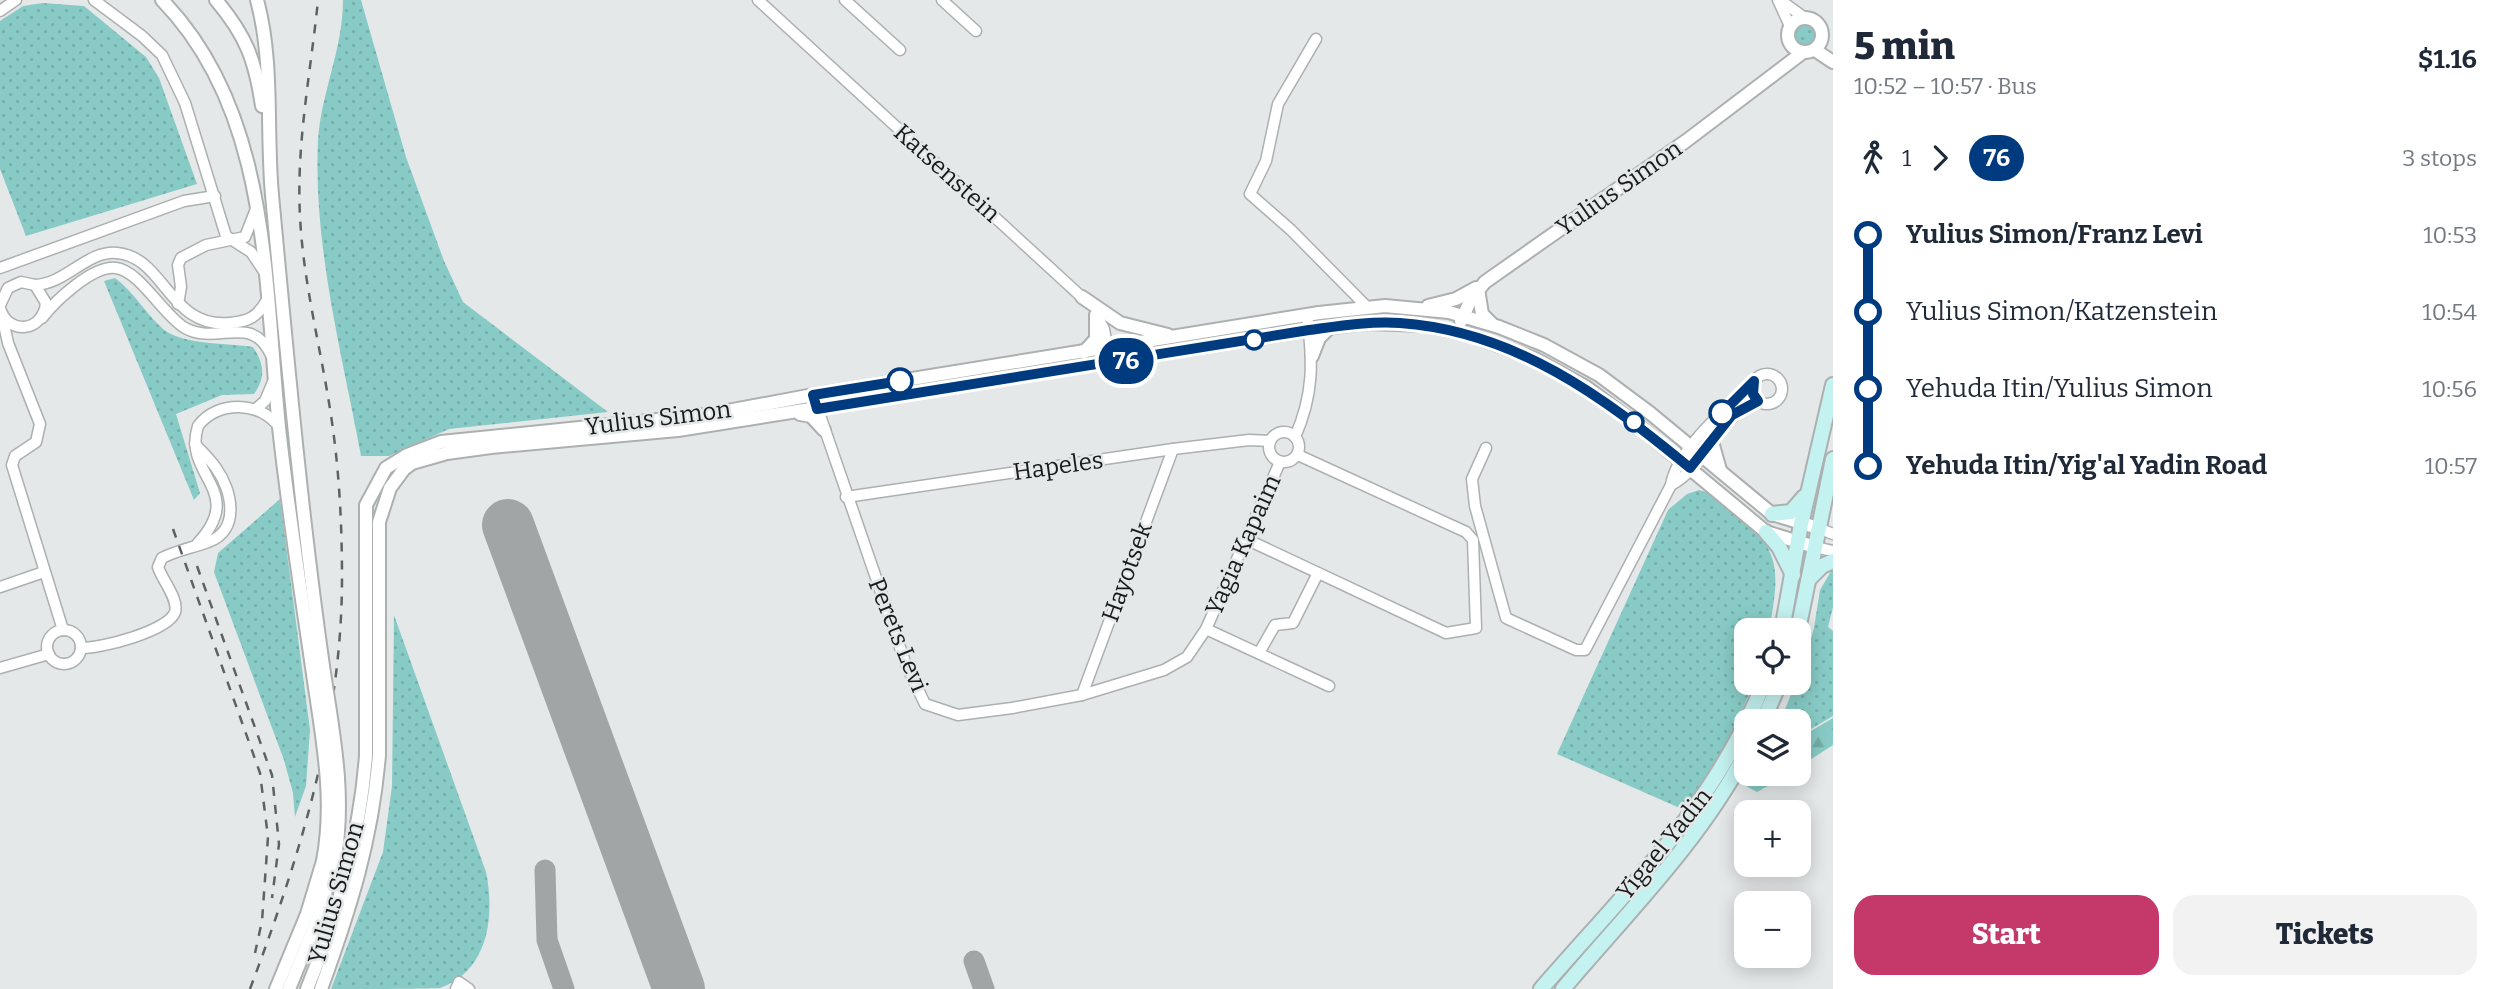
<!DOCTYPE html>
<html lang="en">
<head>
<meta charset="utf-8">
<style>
  :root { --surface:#fff; --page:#f2f2f3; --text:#1f2937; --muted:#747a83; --accent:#c4386a }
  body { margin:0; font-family:Bitter,serif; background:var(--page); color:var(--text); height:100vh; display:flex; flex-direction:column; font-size:26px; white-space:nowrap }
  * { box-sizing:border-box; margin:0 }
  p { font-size:23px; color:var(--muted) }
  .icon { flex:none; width:38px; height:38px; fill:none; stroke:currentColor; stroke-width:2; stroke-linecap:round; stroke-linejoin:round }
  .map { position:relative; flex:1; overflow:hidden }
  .side { display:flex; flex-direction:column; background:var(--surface); width:665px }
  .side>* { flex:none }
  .badge { padding:0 14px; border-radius:23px; font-size:24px; line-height:46px }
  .tools { position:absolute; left:1734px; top:618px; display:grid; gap:14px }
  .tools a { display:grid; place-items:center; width:77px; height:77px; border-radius:14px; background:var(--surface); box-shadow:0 4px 18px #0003; font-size:35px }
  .map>.badge { position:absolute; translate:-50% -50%; box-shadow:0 0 0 4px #fff }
  .legs { display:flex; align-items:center; gap:10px; height:77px; padding:0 21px; font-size:23px }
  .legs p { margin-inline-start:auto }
  .headline { display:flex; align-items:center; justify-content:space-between; height:119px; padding:0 21px }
  h1 { font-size:38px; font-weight:800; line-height:52px }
  .button { display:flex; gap:14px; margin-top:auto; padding:14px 21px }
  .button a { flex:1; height:80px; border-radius:21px; background:var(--accent); color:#fff; font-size:28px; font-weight:800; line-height:80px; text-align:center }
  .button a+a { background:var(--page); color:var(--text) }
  ul { padding:0 21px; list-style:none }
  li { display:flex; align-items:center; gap:24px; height:77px; font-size:26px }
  li i { display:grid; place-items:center; width:10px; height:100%; margin:0 9px; background:currentColor }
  li i::after { content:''; width:18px; height:18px; margin:-9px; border:5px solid; border-radius:50%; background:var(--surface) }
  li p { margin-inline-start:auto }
  li:first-child i { background:linear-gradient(#0000 50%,currentColor 0) }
  li:last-child i { background:linear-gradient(currentColor 50%,#0000 0) }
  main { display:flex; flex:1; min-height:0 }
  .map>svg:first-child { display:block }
  .grass { fill:url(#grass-dots) }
  .forest { fill:url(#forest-firs) }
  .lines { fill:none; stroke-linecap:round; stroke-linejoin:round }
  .taxiway { stroke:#a2a5a5; stroke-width:21 }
  .runway { stroke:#a2a5a5; stroke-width:52 }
  .minor-casing { stroke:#adb0b0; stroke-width:13 }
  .tertiary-casing { stroke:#adb0b0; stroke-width:16 }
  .secondary-casing { stroke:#adb0b0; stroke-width:18 }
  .minor { stroke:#fff; stroke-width:10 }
  .tertiary { stroke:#fff; stroke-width:12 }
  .secondary { stroke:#c4f2f0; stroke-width:14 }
  .rail { stroke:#5f6262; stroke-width:2.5; stroke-dasharray:9 9; stroke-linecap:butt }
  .tertiary-bridge-casing { stroke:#adb0b0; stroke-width:16; stroke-linecap:butt }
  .tertiary-bridge { stroke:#fff; stroke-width:12 }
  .line-1-casing { stroke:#fff; stroke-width:16 }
  .line-1 { stroke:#003b80; stroke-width:10 }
  .stop-1-dot { fill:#fff; stroke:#003b80; stroke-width:3.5 }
  .labels { text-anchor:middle; stroke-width:5; stroke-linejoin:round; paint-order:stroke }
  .street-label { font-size:24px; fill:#191b1b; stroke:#e4e8e8 }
</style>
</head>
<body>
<main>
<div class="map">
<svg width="1833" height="989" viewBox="0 0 1833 989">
  <defs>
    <pattern id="grass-dots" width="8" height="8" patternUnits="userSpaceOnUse" patternTransform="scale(1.75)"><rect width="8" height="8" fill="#88cbc6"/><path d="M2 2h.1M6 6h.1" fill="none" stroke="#75aeaa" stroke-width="1.8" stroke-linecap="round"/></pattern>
    <pattern id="forest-firs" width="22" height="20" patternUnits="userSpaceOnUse" patternTransform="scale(1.75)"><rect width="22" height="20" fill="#88cbc6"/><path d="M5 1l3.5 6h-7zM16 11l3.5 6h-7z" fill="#75aeaa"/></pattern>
  </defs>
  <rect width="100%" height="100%" fill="#e4e8e8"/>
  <g class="grass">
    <path d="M343,0H361L406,157L444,261L463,302L608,412L449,429L389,456H361C342,353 313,246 318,141C321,93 343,49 343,0Z"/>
    <polygon points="43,3 84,6 146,57 159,78 197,184 26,236 0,169 0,21 23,6"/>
    <circle cx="1805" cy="35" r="11"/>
    <path d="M115,278C134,292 145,313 163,329C182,345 229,343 253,347C264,364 266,377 254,394L222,395L176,414L200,493L194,500L104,281Z"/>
    <path d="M1699,490L1710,493C1770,545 1786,545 1769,630H1746V682L1753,683C1736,729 1714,771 1682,809L1557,754L1668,510L1687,494Z"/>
    <polygon points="280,499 310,730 306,786 295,817 293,793 284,760 214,572 218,553"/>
    <polygon points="1833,568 1833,607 1828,627 1833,631 1833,716 1799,736 1799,721 1780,721 1796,683 1799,682 1814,628 1820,590"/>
    <path d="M394,615L486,872C495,915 489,971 440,988C425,989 351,989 331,989L383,852L392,786Z"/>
  </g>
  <g class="forest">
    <polygon points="1833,718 1833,745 1799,767 1799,738"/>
    <polygon points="1746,772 1746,774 1789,774 1757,792 1746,786 1743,777"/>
  </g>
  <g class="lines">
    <g class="taxiway">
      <polyline points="545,870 547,940 564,989"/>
      <polyline points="974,961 984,989"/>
    </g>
    <polyline class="runway" points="508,525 679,989"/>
    <g class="minor-casing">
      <g id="minor">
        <polyline points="94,0 142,36 162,55 185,103 226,236 251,252 265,273"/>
        <polyline points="758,0 1085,300"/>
        <polyline points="845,0 900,50"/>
        <polyline points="942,0 976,31"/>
        <polyline points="1778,0 1790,26"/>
        <polyline points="1780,0 1805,18"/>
        <polyline points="0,11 16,0"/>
        <polyline points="1316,39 1278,104 1266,161 1250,194 1291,230 1367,307"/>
        <polyline points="0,268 184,201 215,196"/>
        <path d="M35,285C66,284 87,250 117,253C165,257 169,329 230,323C250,321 257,317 267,300"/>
        <polyline points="178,304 181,287 178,265 181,258 206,245 245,237 256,209"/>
        <path d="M0,305L8,288L21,282L35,285L46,303C43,332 8,336 0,308"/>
        <polyline points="2,315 8,343 40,424 36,442 15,456 12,465 63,630"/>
        <polyline points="1096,315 1104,329 1110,363"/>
        <path d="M42,318C55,301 93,265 116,268C140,271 163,315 185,328C218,346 251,312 271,355"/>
        <circle cx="1767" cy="389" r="15"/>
        <polyline points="813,395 905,662 925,704 958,715 1012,708 1082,695 1164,670 1187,657 1206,629 1280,462"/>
        <polyline points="257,408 265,401 273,382"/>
        <circle cx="1284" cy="447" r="15"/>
        <path d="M1295,437C1314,394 1313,361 1307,315"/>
        <path d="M1486,448L1472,479L1475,506L1506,618L1576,650H1585L1671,485C1676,450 1729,406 1754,381"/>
        <path d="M1671,485C1708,465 1715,418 1758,401"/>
        <polyline points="846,497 1173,449 1249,440 1270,441"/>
        <polyline points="1818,528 1833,534"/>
        <polyline points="1248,540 1446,633 1476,628 1473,540 1466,532 1298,455"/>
        <path d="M198,543C247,490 182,476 198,426C217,400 261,401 279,427"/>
        <polyline points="1815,547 1833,551"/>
        <polyline points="0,587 44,572"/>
        <polyline points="1206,629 1329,686"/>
        <circle cx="64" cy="647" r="17"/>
        <path d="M81,648C99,649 169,631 175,612C179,599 162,580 158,567L162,558C177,550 192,548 208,542C241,531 232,490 216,468C210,459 202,452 195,444"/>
        <polyline points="1259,653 1275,625 1293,623 1318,573"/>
        <polyline points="0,668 49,654"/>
        <polyline points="1082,695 1173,449"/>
        <polyline points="456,989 459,982 469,989"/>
      </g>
    </g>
    <g class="tertiary-casing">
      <g id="tertiary">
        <path d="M162,0C271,112 264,281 279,427C288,510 301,592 313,674"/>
        <path d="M216,0C246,36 255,59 262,106"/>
        <path d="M257,0C274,63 266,130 272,195C287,354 301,514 324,673"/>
        <circle cx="1805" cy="35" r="17"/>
        <polyline points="1815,50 1833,62"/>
        <polyline points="1478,289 1482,314 1492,324"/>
        <polyline points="1082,297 1120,323 1168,335"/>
        <polyline points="1428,306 1456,299 1476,288"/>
        <polyline points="1461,321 1471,299 1485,282 1686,141 1802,53"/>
        <polyline points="1084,352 1096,339 1096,315"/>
        <polyline points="1312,356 1319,338 1329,328"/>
        <polyline points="800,414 811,416 824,430"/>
        <polyline points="1712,442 1720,470"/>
        <polyline points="276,989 307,914 323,861"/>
        <polyline points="289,989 318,918 334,863"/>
        <path d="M307,989C338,914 360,836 366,755V505L386,468L407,455L441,442L706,415L813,395L1319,313L1385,306L1449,312L1499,327L1544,345L1599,375L1650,413L1772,514L1818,528"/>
        <path d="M321,989C350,909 372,840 379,755V522L390,488L404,469L412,463L447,453L491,447L678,430L1309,330L1366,323L1424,325L1471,335L1535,359L1586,387L1641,428L1766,532L1815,547"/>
      </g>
    </g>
    <g class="secondary-casing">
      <g id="secondary">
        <polyline points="1772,514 1791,512 1804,497"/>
        <polyline points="1766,532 1779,547 1793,575"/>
        <polyline points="1810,578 1822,566 1833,561"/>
        <polyline points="1782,630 1801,524 1833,385"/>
        <polyline points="1798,630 1833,459"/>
        <polyline points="1763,721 1780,682"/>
        <path d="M1541,989C1625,892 1717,804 1764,682"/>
        <path d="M1563,989C1627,913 1700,841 1746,753"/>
      </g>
    </g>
    <use href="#minor" class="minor"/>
    <use href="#tertiary" class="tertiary"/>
    <use href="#secondary" class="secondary"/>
    <g class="rail">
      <polyline points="173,529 260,773 268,837 262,921 255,953"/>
      <polyline points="197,566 272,775 279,844 272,898"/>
      <path d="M250,989C300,856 342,722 342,578C342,522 339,465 330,409C320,345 303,281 300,216C296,144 311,71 318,0"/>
    </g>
    <g class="tertiary-bridge-casing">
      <g id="tertiary-bridge">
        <path d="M324,673C334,737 346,799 334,863"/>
        <path d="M313,674C322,737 335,798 323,861"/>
      </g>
    </g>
    <use href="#tertiary-bridge" class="tertiary-bridge"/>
  </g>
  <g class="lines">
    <g class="line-1-casing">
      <path id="line-1" d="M900,381L813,395L817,409L1309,330C1339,326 1369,321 1400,323C1515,331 1604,397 1690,468L1732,415L1758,401L1753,394L1754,381L1722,413"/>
    </g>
    <use href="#line-1" class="line-1"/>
  </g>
  <g class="stop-1-dot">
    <circle cx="1254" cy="340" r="9"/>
    <circle cx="900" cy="381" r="12"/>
    <circle cx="1722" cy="413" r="12"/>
    <circle cx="1634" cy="422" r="9"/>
  </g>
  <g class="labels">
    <g class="street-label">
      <text transform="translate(947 173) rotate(42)" y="8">Katsenstein</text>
      <text transform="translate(1619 188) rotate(-35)" y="8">Yulius Simon</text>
      <text transform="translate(658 418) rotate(-7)" y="8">Yulius Simon</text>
      <text transform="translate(1058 466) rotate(-8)" y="8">Hapeles</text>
      <text transform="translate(1243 545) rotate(-66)" y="8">Yagia Kapaim</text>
      <text transform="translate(1127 572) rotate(-70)" y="8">Hayotsek</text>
      <text transform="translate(898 635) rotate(68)" y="8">Perets Levi</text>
      <text transform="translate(1664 844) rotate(-51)" y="8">Yigael Yadin</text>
      <text transform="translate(336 893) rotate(-74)" y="8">Yulius Simon</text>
    </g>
  </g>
</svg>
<div class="tools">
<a><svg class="icon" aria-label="locate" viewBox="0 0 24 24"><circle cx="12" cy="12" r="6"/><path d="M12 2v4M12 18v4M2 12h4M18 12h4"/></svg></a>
<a><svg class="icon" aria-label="layers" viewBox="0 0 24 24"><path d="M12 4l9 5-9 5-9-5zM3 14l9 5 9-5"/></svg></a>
<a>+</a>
<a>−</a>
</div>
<b class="badge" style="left:1126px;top:361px;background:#003b80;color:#fff">76</b>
</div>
<section class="side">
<div class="headline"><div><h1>5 min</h1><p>10:52 – 10:57 · Bus</p></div><b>$1.16</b></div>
<div class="legs"><svg class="icon" aria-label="walk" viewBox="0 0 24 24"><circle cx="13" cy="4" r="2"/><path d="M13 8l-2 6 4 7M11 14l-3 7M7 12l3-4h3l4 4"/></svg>1<svg class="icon" aria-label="forward" viewBox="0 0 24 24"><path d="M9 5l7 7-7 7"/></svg><b class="badge" style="background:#003b80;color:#fff">76</b><p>3 stops</p></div>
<ul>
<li><i style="color:#003b80"></i><b>Yulius Simon/Franz Levi</b><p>10:53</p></li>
<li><i style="color:#003b80"></i><span>Yulius Simon/Katzenstein</span><p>10:54</p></li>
<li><i style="color:#003b80"></i><span>Yehuda Itin/Yulius Simon</span><p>10:56</p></li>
<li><i style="color:#003b80"></i><b>Yehuda Itin/Yig'al Yadin Road</b><p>10:57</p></li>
</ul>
<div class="button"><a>Start</a><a>Tickets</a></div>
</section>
</main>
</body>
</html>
